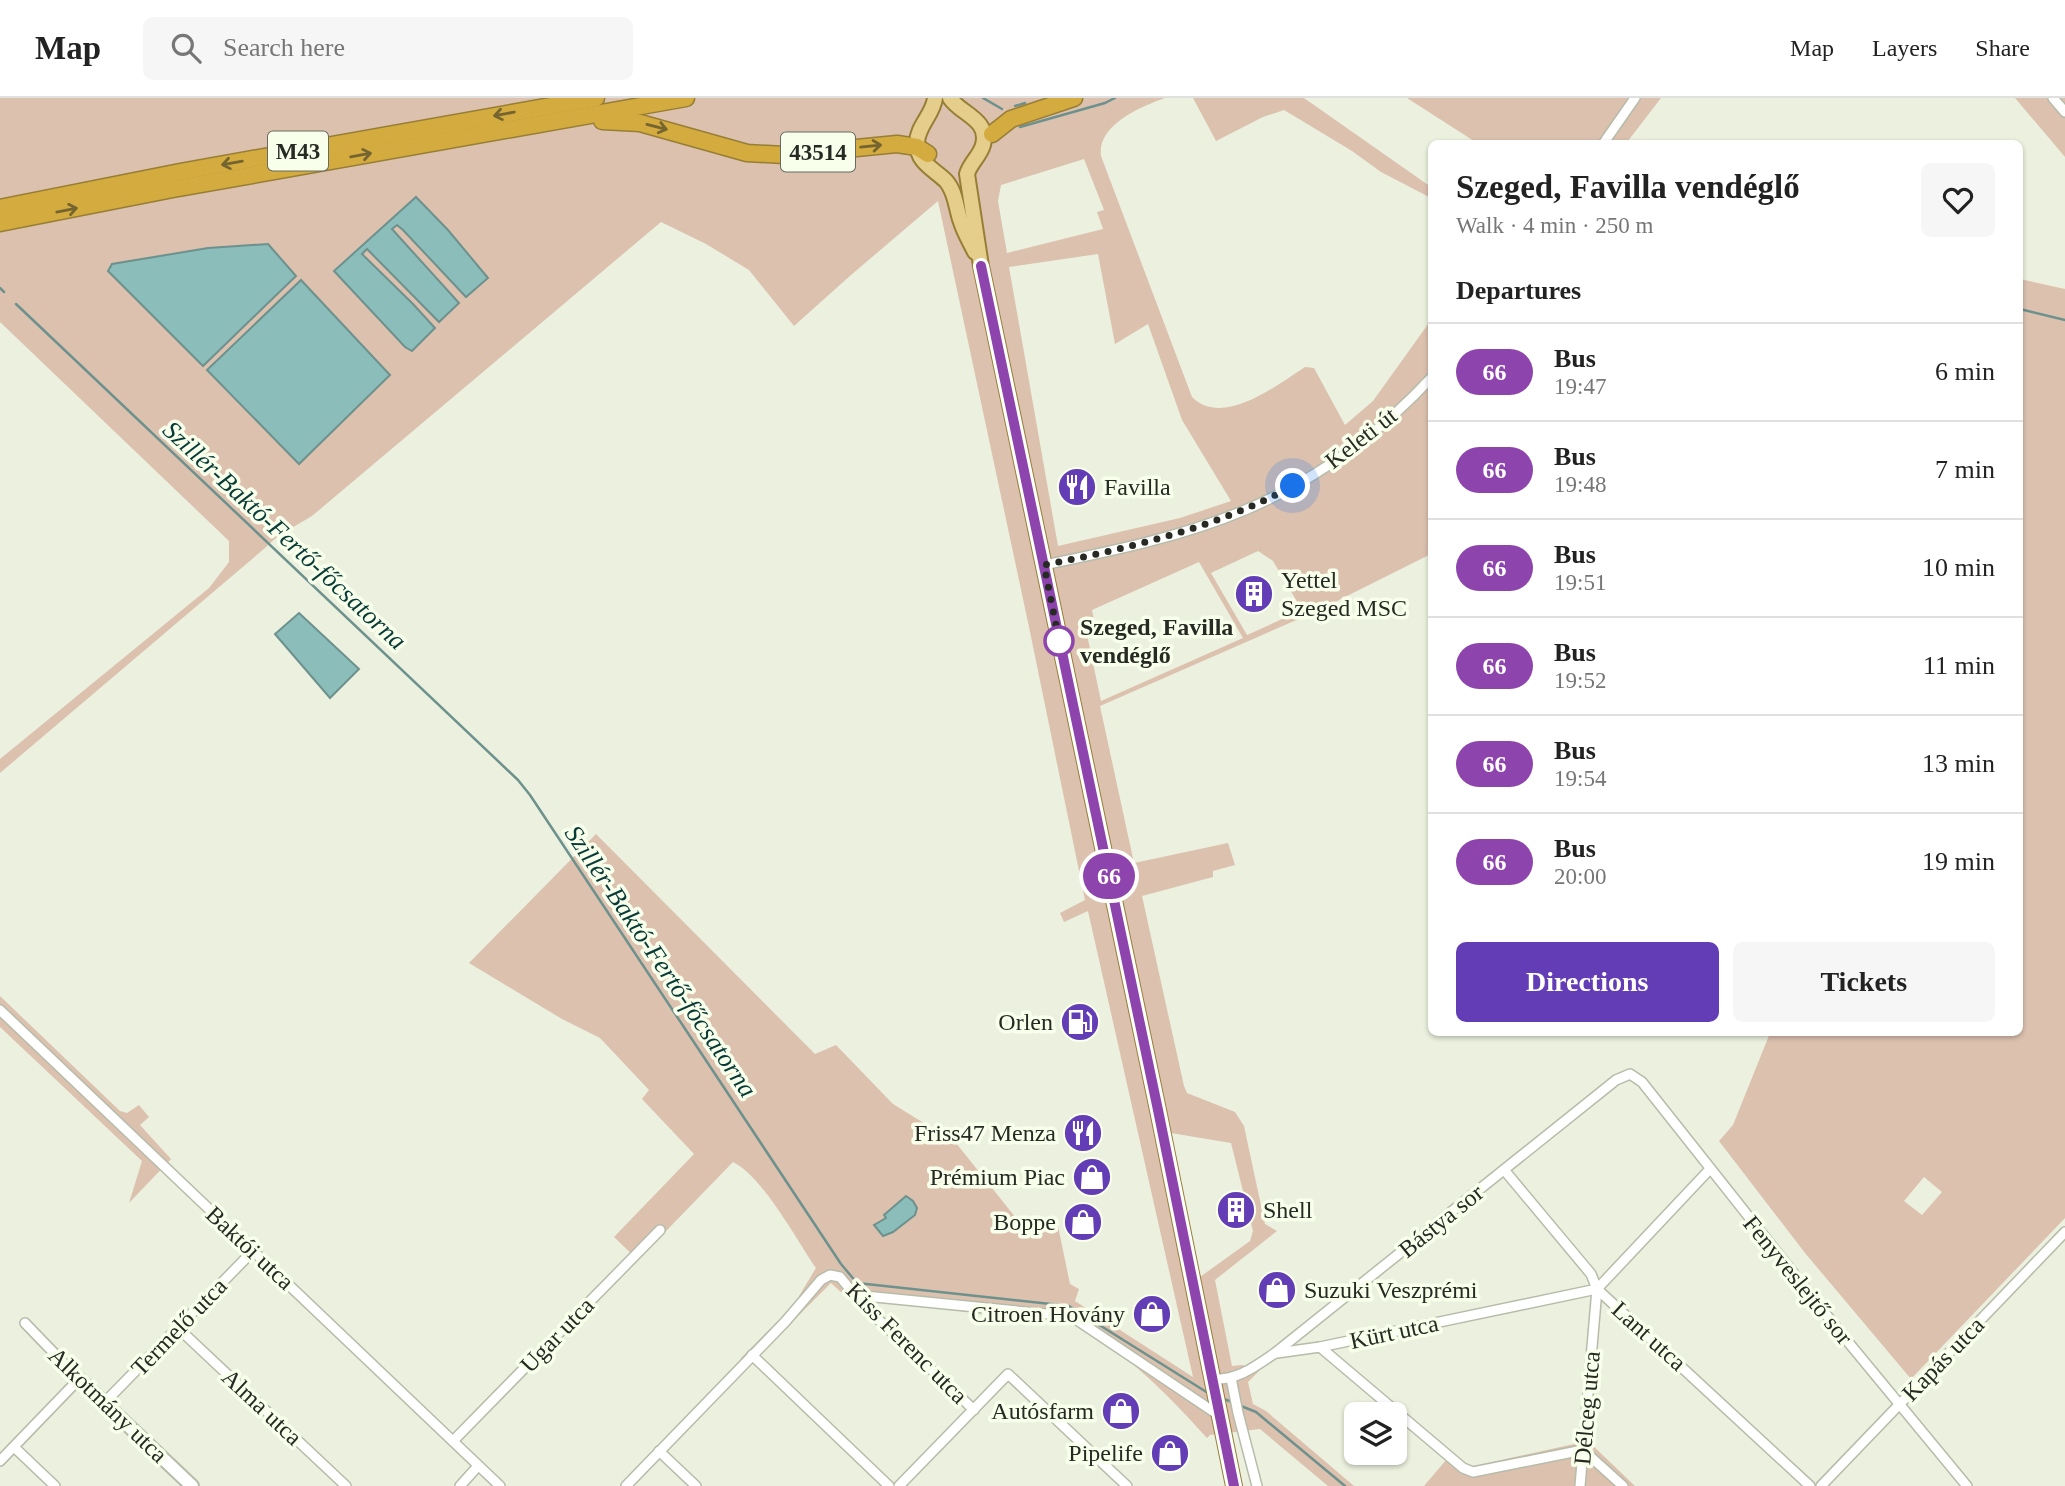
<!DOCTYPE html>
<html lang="en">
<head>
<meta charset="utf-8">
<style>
  :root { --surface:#fff; --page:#f6f6f6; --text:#222; --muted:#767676; --line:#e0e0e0; --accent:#633db5 }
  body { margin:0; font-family:Georgia,serif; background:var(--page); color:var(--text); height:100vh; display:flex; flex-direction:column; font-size:26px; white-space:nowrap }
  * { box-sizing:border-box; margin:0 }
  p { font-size:23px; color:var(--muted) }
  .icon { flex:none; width:38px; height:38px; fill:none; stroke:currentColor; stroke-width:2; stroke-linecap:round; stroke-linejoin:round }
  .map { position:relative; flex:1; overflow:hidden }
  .side { position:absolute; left:1428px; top:42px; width:595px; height:896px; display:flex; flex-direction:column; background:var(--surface); border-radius:10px; box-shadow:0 2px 5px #0004 }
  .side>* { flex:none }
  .badge { padding:0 14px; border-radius:23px; font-size:24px; line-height:46px }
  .controls { position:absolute; left:1344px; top:1304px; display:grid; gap:14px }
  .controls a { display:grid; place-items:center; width:63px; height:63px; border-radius:10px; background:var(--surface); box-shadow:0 2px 5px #0004; font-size:35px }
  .you { position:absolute; width:35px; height:35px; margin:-18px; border:5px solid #fff; border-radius:50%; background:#1a73e8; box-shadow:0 0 0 10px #1a73e833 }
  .map>.badge { position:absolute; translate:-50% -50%; box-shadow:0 0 0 4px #fff }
  h2 { padding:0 28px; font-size:26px; line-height:63px }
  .round { display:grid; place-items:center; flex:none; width:74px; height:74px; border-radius:10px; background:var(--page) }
  .overview { display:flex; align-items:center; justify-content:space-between; height:119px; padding:0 28px }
  h1 { font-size:33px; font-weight:800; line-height:52px }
  .cta { display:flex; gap:14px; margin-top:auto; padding:14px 28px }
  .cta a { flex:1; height:80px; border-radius:10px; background:var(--accent); color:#fff; font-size:28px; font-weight:800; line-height:80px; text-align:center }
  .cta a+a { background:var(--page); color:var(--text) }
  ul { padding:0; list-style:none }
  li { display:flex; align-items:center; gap:21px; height:98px; padding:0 28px; border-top:2px solid var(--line) }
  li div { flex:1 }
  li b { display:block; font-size:26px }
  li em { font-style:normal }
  li .badge { min-width:77px; font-weight:700; text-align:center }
  header { display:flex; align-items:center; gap:42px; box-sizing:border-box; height:98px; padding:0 35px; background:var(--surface); border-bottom:2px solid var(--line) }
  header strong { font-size:33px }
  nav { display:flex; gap:38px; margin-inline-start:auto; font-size:24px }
  .search { width:490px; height:63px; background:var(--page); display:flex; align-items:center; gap:18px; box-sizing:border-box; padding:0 24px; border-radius:10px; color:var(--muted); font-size:26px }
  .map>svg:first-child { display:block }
  .green { fill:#dcc1af; fill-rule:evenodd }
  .water { fill:#8bbdba; stroke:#6d918d; stroke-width:2 }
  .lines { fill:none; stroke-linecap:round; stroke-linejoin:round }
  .stream { stroke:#6d918d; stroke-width:2.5 }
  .street-casing { stroke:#b6bca9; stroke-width:12 }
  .secondary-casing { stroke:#b6bca9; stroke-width:16 }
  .primary-casing { stroke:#977e35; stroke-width:18 }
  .highway-casing { stroke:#977e35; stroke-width:19 }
  .street { stroke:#fff; stroke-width:9 }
  .secondary { stroke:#fff; stroke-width:12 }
  .primary { stroke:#e5cd8b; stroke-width:14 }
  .highway { stroke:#d3ab3e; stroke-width:16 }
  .oneway { stroke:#74642f }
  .line-casing { stroke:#fff; stroke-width:16 }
  .line { stroke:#8e44ad; stroke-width:10 }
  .walk { stroke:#272a23; stroke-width:7; stroke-dasharray:0 12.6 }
  .stop-dot { fill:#fff; stroke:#8e44ad; stroke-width:3.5 }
  .labels { text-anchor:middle; stroke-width:7; stroke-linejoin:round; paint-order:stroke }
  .shield { fill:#f8ffeb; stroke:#666a5f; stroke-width:2 }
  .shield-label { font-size:23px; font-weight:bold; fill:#272a23 }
  .street-label { font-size:24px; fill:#272a23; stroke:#f8ffeb }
  .poi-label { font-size:24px; fill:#272a23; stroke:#f8ffeb; text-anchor:end }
  .stop-label { font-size:24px; font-weight:bold; fill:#272a23; stroke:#f8ffeb; text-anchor:start }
  .water-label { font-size:26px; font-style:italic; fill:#073937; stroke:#f8ffeb }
</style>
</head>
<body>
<header>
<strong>Map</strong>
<div class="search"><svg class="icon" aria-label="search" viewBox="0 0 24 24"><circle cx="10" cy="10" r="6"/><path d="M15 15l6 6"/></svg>Search here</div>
<nav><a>Map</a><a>Layers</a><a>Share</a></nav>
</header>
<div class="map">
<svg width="2065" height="1388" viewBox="0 0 2065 1388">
  <rect width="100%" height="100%" fill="#ebf1de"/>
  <g class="green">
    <path d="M0,0H1165C1140,9 1097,27 1101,58L1192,299C1223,330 1277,287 1305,269L1314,270L1345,327L1373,303L1431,222V456L1317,513L1100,608L1134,765L1228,745L1235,767L1213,773V779L1142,798L1184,988L1187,995L1235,1014L1244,1028L1265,1126L1277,1133L1215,1182L1232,1268L1242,1267L1259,1273L1248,1284L1253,1306L1266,1313L1354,1388H1328L1260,1331L1210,1337L1207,1340C1168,1297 1125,1252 1073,1226L863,1202L856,1208L831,1185L749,1267L741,1260L793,1208L816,1170C796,1141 763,1079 733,1064L638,1162L614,1139L694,1056L642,1001L649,992L600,940L562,921L469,865L596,736L815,956L836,947L893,1006L956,1045L1028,1135L1057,1123L1070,1186L1079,1191L1075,1203L1193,1279L1088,813L1064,824L1060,815L1085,802L1029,529L938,103L851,177L794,228L749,172L706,146L661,124L312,418L278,438L265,450L0,675V661L209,490L229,464V443L0,224ZM1084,61L1104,112L1097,114L1103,131L1007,155L998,103L1001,87ZM268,146L295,178L108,173L112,166L208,150ZM1098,156L1115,246L1148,226L1182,322L1231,403L1180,420L1058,448L1009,169ZM1258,453L1273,463L1302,512L1247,537L1211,475ZM1199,464L1243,540L1101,603L1086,532L1095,526L1092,512ZM1171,1035L1231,1045L1253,1133L1250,1143L1200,1179Z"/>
    <polygon points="1193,0 1304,0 1431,89 1431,100 1381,74 1352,53 1284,12 1263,19 1216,43"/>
    <polygon points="1407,0 1661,0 1628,43 1632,46 1477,45"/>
    <polygon points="2015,0 2065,0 2065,59"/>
    <path d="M2020,181L2065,191V1120L1911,1281L1805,1155L1719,1043L1733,1027L1770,935L2020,934ZM1924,1079L1942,1094L1922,1117L1904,1103Z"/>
    <polygon points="0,898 120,1013 127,1015 139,1007 149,1019 140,1027 171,1061 129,1105 142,1063 0,929"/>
    <polygon points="1588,1343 1635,1388 1424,1388 1452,1355 1469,1369"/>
  </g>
  <g class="water">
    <polygon points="416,99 448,132 488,180 466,199 403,132 397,127 392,131 459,205 439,224 367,151 362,156 413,206 435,230 412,253 405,249 334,173"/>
    <polygon points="268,146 296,178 203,268 108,173 112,166 208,150"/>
    <polygon points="301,182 390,277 299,366 207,272"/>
    <polygon points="299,515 359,571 330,600 275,536"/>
    <polygon points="906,1098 913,1103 917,1110 915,1117 893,1134 883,1138 874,1127 886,1120 884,1117"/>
  </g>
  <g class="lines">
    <g class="stream">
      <polyline points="983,0 1002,11"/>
      <polyline points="1015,8 1025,5"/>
      <polyline points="1020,29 1105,5 1115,0"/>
      <polyline points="0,190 4,194"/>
      <polyline points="16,206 518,682 530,697 841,1166 857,1185 1069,1208 1208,1295"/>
      <polyline points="2020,211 2065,222"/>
      <polyline points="1221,1300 1235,1305"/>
      <polyline points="1241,1308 1256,1314 1345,1388"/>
    </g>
    <g class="street-casing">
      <g id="street">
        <polyline points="2053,0 2065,14"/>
        <polyline points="1603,46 1635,0"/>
        <path d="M1044,467C1112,453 1181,439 1245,412C1316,382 1380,335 1432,279"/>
        <polyline points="0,912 500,1388"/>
        <polyline points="1505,1073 1591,1176 1597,1191 1810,1388"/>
        <polyline points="855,1197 1067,1218 1077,1222 1220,1318"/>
        <polyline points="178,1230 346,1388"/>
        <polyline points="1320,1249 1463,1370 1473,1374 1583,1352 1623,1388"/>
        <polyline points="1277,1255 1320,1249 1597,1191 1710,1071"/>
        <polyline points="752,1257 889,1388"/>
        <polyline points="1231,1280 1238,1315 1257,1388"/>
        <path d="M1212,1281C1237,1283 1256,1268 1275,1255L1616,982L1630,976L1642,984L1844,1239L1967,1388"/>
        <polyline points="105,1304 253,1153"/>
        <polyline points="453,1343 660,1132"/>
        <polyline points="14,1349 55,1388"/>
        <polyline points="659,1353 696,1388"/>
        <polyline points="0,1363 79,1281 25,1225"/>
        <polyline points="460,1388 478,1368"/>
        <polyline points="626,1388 785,1224 821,1182 830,1177 840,1179 863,1207 974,1312"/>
        <polyline points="899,1388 1008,1276 1127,1388"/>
        <polyline points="1580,1388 1597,1191"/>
        <polyline points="1821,1388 2065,1134"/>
      </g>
    </g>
    <g class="secondary-casing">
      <polyline id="secondary" points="79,1281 192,1388"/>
    </g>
    <g class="primary-casing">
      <g id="primary">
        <path d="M935,0C933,17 917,28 917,45C917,65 934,71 946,83C956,94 956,111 961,124C964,134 970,144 975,154"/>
        <path d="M950,0C960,16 990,21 983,47C980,58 970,65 967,76L981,168L1158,1012L1234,1388"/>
      </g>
    </g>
    <g class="highway-casing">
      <g id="highway">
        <polyline points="602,23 640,25 747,55 785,57 897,46 917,49 928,56"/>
        <polyline points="992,36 1011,21 1074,0"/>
        <polyline points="0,110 180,74 596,0"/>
        <polyline points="0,125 173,91 686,0"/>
      </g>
    </g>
    <use href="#street" class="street"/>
    <use href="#secondary" class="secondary"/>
    <use href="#primary" class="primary"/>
    <use href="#highway" class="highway"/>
  </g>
  <defs><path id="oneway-shaft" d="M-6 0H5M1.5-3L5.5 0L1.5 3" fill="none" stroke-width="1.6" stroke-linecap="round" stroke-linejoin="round" transform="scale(1.75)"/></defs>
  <g class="oneway">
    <use href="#oneway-shaft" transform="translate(504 16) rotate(170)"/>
    <use href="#oneway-shaft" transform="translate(657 29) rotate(14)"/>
    <use href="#oneway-shaft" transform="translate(871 48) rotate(-6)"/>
    <use href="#oneway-shaft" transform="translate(361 57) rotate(-10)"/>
    <use href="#oneway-shaft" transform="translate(232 65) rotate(170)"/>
    <use href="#oneway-shaft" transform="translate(67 112) rotate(-11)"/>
  </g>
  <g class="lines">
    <g class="line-casing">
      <polyline id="line" points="981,168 1158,1012 1234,1388"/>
    </g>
    <use href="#line" class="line"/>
    <path class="walk" d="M1059,543L1060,547L1044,467C1130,450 1215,430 1293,388"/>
  </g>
  <defs>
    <g id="restaurant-disc" transform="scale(2.0125)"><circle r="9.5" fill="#633db5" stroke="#f8ffeb"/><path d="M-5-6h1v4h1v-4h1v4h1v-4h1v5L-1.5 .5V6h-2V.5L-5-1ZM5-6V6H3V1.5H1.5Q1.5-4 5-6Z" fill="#fff"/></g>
    <g id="building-disc" transform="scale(2.0125)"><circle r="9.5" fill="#633db5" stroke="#f8ffeb"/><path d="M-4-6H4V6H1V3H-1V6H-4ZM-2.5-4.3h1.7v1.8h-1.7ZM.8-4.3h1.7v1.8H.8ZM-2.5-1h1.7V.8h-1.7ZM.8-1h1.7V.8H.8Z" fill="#fff"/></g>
    <g id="fuel-disc" transform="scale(2.0125)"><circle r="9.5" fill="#633db5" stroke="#f8ffeb"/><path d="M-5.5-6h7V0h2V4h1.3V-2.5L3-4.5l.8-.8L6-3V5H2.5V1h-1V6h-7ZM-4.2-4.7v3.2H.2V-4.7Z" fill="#fff"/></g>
    <g id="shop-disc" transform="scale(2.0125)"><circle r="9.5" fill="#633db5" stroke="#f8ffeb"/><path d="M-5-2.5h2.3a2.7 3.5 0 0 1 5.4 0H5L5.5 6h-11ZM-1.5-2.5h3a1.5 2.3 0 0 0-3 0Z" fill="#fff"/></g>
  </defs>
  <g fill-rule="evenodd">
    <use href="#restaurant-disc" x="1077" y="389"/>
    <use href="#building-disc" x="1254" y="496"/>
    <use href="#fuel-disc" x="1080" y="924"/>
    <use href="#restaurant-disc" x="1083" y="1035"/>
    <use href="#shop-disc" x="1092" y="1079"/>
    <use href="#building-disc" x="1236" y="1112"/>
    <use href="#shop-disc" x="1083" y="1124"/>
    <use href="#shop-disc" x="1277" y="1192"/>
    <use href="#shop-disc" x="1152" y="1216"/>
    <use href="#shop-disc" x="1121" y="1313"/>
    <use href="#shop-disc" x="1170" y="1355"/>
  </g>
  <circle class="stop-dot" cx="1059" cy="543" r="14"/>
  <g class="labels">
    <g class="shield">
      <rect x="268" y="33.5" width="60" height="39" rx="5"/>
      <rect x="781" y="34.5" width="74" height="39" rx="5"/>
    </g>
    <g class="shield-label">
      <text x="298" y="61">M43</text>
      <text x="818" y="62">43514</text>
    </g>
    <g class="street-label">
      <text transform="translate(1361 340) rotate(-38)" y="8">Keleti út</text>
      <text transform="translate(1441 1123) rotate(-39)" y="8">Bástya sor</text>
      <text transform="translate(250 1150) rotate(43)" y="8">Baktói utca</text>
      <text transform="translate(1798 1182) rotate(51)" y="8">Fenyveslejtő sor</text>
      <text transform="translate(179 1229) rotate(-46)" y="8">Termelő utca</text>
      <text transform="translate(1394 1234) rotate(-12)" y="8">Kürt utca</text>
      <text transform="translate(557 1237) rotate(-46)" y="8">Ugar utca</text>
      <text transform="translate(1649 1238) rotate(42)" y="8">Lant utca</text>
      <text transform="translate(907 1245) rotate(45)" y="8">Kiss Ferenc utca</text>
      <text transform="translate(1943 1261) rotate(-46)" y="8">Kapás utca</text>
      <text transform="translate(108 1307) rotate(44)" y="8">Alkotmány utca</text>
      <text transform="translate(262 1309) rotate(43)" y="8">Alma utca</text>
      <text transform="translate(1587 1310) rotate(-85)" y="8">Délceg utca</text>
    </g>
    <g class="poi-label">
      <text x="1104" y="397" text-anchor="start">Favilla</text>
      <text x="1281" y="490" text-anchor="start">Yettel<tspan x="1281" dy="28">Szeged MSC</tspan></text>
      <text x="1053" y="932">Orlen</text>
      <text x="1056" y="1043">Friss47 Menza</text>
      <text x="1065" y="1087">Prémium Piac</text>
      <text x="1263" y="1120" text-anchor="start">Shell</text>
      <text x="1056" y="1132">Boppe</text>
      <text x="1304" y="1200" text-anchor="start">Suzuki Veszprémi</text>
      <text x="1125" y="1224">Citroen Hovány</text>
      <text x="1094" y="1321">Autósfarm</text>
      <text x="1143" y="1363">Pipelife</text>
    </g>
    <g class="stop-label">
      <text x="1080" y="537">Szeged, Favilla<tspan x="1080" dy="28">vendéglő</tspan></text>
    </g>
    <g class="water-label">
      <text transform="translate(285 437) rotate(43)" y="9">Szillér-Baktó-Fertő-főcsatorna</text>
      <text transform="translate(661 863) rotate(56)" y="9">Szillér-Baktó-Fertő-főcsatorna</text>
    </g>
  </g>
</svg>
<div class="controls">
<a><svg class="icon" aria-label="layers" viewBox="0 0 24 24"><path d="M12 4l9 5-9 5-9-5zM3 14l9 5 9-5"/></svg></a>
</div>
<div class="you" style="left:1293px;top:388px"></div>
<b class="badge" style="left:1109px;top:778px;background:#8e44ad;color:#fff">66</b>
<section class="side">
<div class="overview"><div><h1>Szeged, Favilla vendéglő</h1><p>Walk · 4 min · 250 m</p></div><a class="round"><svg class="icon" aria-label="heart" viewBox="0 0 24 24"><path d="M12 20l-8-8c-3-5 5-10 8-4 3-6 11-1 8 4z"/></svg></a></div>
<h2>Departures</h2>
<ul>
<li><span class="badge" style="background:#8e44ad;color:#fff">66</span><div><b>Bus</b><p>19:47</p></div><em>6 min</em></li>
<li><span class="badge" style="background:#8e44ad;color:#fff">66</span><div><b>Bus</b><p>19:48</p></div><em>7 min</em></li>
<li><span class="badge" style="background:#8e44ad;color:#fff">66</span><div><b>Bus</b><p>19:51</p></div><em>10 min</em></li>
<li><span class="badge" style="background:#8e44ad;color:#fff">66</span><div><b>Bus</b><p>19:52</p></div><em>11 min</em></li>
<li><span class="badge" style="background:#8e44ad;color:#fff">66</span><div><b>Bus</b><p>19:54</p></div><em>13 min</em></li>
<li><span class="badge" style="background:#8e44ad;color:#fff">66</span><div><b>Bus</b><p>20:00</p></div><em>19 min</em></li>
</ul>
<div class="cta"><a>Directions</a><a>Tickets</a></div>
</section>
</div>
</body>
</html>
